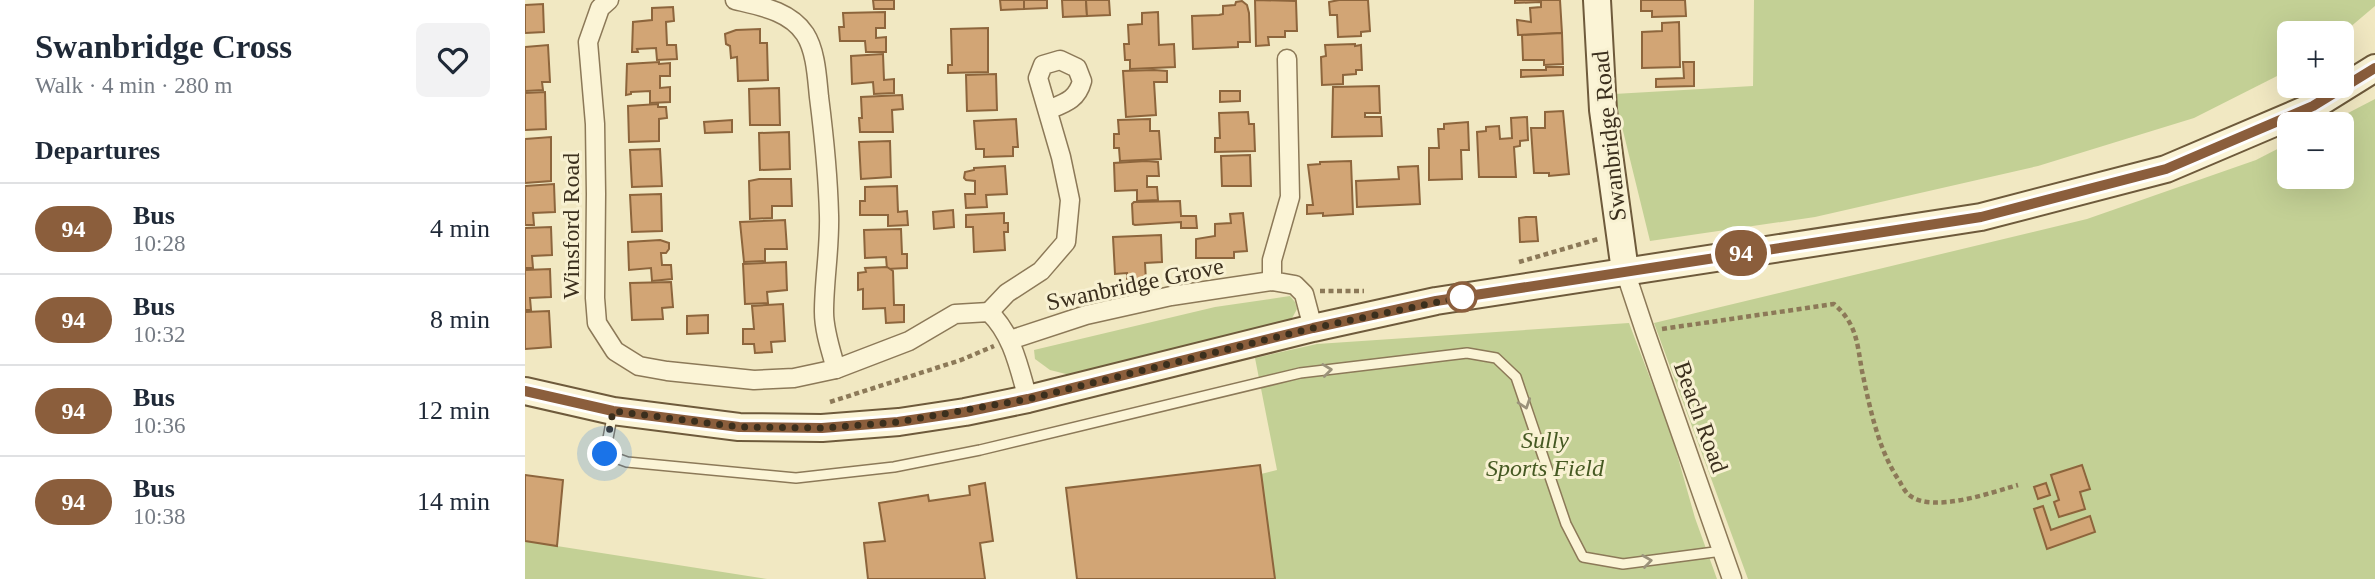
<!DOCTYPE html>
<html lang="en">
<head>
<meta charset="utf-8">
<style>
  :root { --surface:#fff; --page:#f2f2f3; --text:#1f2937; --muted:#747a83; --line:#e0e1e3 }
  body { margin:0; font-family:"Times New Roman",serif; background:var(--page); color:var(--text); height:100vh; display:flex; flex-direction:column; font-size:26px; white-space:nowrap }
  * { box-sizing:border-box; margin:0 }
  p { font-size:23px; color:var(--muted) }
  .icon { flex:none; width:38px; height:38px; fill:none; stroke:currentColor; stroke-width:2; stroke-linecap:round; stroke-linejoin:round }
  .map { position:relative; flex:1; overflow:hidden }
  .sheet { display:flex; flex-direction:column; background:var(--surface); width:525px }
  .sheet>* { flex:none }
  .badge { padding:0 14px; border-radius:23px; font-size:24px; line-height:46px }
  .tools { position:absolute; left:1752px; top:21px; display:grid; gap:14px }
  .tools a { display:grid; place-items:center; width:77px; height:77px; border-radius:10px; background:var(--surface); box-shadow:0 7px 28px #0002; font-size:35px }
  .you { position:absolute; width:35px; height:35px; margin:-18px; border:5px solid #fff; border-radius:50%; background:#1a73e8; box-shadow:0 0 0 10px #1a73e833 }
  .map>.badge { position:absolute; translate:-50% -50%; box-shadow:0 0 0 4px #fff }
  h2 { padding:0 35px; font-size:26px; line-height:63px }
  .round { display:grid; place-items:center; flex:none; width:74px; height:74px; border-radius:10px; background:var(--page) }
  .summary { display:flex; align-items:center; justify-content:space-between; height:119px; padding:0 35px }
  h1 { font-size:33px; font-weight:600; line-height:52px }
  ul { padding:0; list-style:none }
  li { display:flex; align-items:center; gap:21px; height:91px; padding:0 35px; border-top:2px solid var(--line) }
  li div { flex:1 }
  li b { display:block; font-size:26px }
  li em { font-style:normal }
  li .badge { min-width:77px; font-weight:700; text-align:center }
  main { display:flex; flex:1; min-height:0 }
  .map>svg:first-child { display:block }
  .green { fill:#c3d095 }
  .building { fill:#d2a575; stroke:#8d653c; stroke-width:2 }
  .lines { fill:none; stroke-linecap:round; stroke-linejoin:round }
  .lane-casing { stroke:#8c7958; stroke-width:12 }
  .street-casing { stroke:#8c7958; stroke-width:21 }
  .secondary-casing { stroke:#6e5a3b; stroke-width:30 }
  .path { stroke:#8c7958; stroke-width:4.5; stroke-dasharray:5 3.5; stroke-linecap:butt }
  .lane { stroke:#fbf4d6; stroke-width:9 }
  .street { stroke:#fbf4d6; stroke-width:18 }
  .secondary { stroke:#fbf4d6; stroke-width:26 }
  .oneway { stroke:#9b927a }
  .line-casing { stroke:#fff; stroke-width:16 }
  .line { stroke:#8b5e3c; stroke-width:10 }
  .walk { stroke:#3b2f1d; stroke-width:7; stroke-dasharray:0 12.6 }
  .stop-dot { fill:#fff; stroke:#8b5e3c; stroke-width:3.5 }
  .labels { text-anchor:middle; stroke-width:6; stroke-linejoin:round; paint-order:stroke }
  .street-label { font-size:24px; fill:#3b2f1d; stroke:#f8f1d2 }
  .park-label { font-size:24px; font-style:italic; fill:#455922; stroke:#f8f1d2 }
</style>
</head>
<body>
<main>
<section class="sheet">
<div class="summary"><div><h1>Swanbridge Cross</h1><p>Walk · 4 min · 280 m</p></div><a class="round"><svg class="icon" aria-label="heart" viewBox="0 0 24 24"><path d="M12 20l-8-8c-3-5 5-10 8-4 3-6 11-1 8 4z"/></svg></a></div>
<h2>Departures</h2>
<ul>
<li><span class="badge" style="background:#8b5e3c;color:#fff">94</span><div><b>Bus</b><p>10:28</p></div><em>4 min</em></li>
<li><span class="badge" style="background:#8b5e3c;color:#fff">94</span><div><b>Bus</b><p>10:32</p></div><em>8 min</em></li>
<li><span class="badge" style="background:#8b5e3c;color:#fff">94</span><div><b>Bus</b><p>10:36</p></div><em>12 min</em></li>
<li><span class="badge" style="background:#8b5e3c;color:#fff">94</span><div><b>Bus</b><p>10:38</p></div><em>14 min</em></li>
</ul>
</section>
<div class="map">
<svg width="1850" height="579" viewBox="0 0 1850 579">
  <rect width="100%" height="100%" fill="#f1e8c2"/>
  <g class="green">
    <polygon points="1229,0 1850,0 1850,6 1817,34 1764,33 1764,70 1669,118 1513,166 1290,217 1125,241 1089,94 1228,86"/>
    <polygon points="1850,99 1850,579 1223,579 1129,323 1562,219 1731,160 1764,143 1764,177 1816,177 1816,124 1802,124"/>
    <polygon points="765,296 770,302 772,309 766,320 754,324 545,375 525,370 510,359 509,350 690,307"/>
    <polygon points="1104,323 1146,433 1170,518 1192,579 750,579 736,474 752,470 730,358 792,344"/>
    <polygon points="0,541 242,579 0,579"/>
  </g>
  <g class="building">
    <polygon points="348,0 369,0 369,9 349,9"/>
    <polygon points="475,0 499,0 499,9 476,10"/>
    <polygon points="499,0 522,0 522,8 499,9"/>
    <polygon points="537,0 561,0 562,16 538,17"/>
    <polygon points="561,0 584,0 585,15 562,16"/>
    <polygon points="730,0 771,1 772,31 760,31 760,37 743,37 744,45 731,46"/>
    <polygon points="814,0 843,0 845,31 836,32 836,36 813,37 812,15 805,15 804,2"/>
    <polygon points="990,0 1035,0 1037,33 993,35 992,20 1006,22 1005,8 1016,7 1016,2 990,3"/>
    <polygon points="1116,0 1160,0 1161,16 1127,17 1127,11 1116,11"/>
    <polygon points="717,1 722,5 724,13 725,42 713,42 713,47 668,49 667,16 694,15 698,14 698,6 710,5 711,2"/>
    <polygon points="18,4 19,32 0,33 0,5"/>
    <polygon points="148,7 149,21 141,22 142,45 151,45 152,59 132,60 131,48 112,49 113,52 107,52 108,22 127,20 127,8"/>
    <polygon points="360,12 360,28 351,28 351,38 361,37 361,52 341,52 340,41 315,41 314,27 319,27 318,13"/>
    <polygon points="633,12 634,45 649,44 650,67 605,69 605,60 600,60 599,44 604,44 603,25 617,24 617,13"/>
    <polygon points="1154,22 1155,67 1117,68 1117,32 1137,31 1137,23"/>
    <polygon points="463,28 463,72 423,73 423,65 427,65 426,29"/>
    <polygon points="235,29 235,43 242,43 243,80 213,81 212,57 206,58 205,46 201,44 200,34 211,30"/>
    <polygon points="1037,33 1038,64 1019,65 1019,60 998,60 997,35"/>
    <polygon points="830,44 830,46 836,45 837,70 831,70 831,74 818,75 818,84 797,85 796,57 801,56 800,45"/>
    <polygon points="23,45 25,82 17,82 18,90 0,91 0,47"/>
    <polygon points="358,54 359,80 369,79 369,93 349,94 348,82 327,84 326,56"/>
    <polygon points="134,62 134,64 145,63 145,76 135,76 135,88 145,87 145,102 125,103 125,91 106,92 106,94 101,95 102,64"/>
    <polygon points="1158,62 1169,62 1169,86 1131,87 1131,79 1159,78"/>
    <polygon points="1021,67 1038,67 1038,75 996,77 996,70 1021,70"/>
    <polygon points="629,70 642,71 642,82 629,82 631,115 601,117 598,71"/>
    <polygon points="471,74 472,110 442,111 441,75"/>
    <polygon points="854,86 855,113 840,113 840,117 856,117 857,136 807,137 808,87"/>
    <polygon points="254,88 255,125 225,125 224,89"/>
    <polygon points="695,91 715,91 715,101 695,102"/>
    <polygon points="20,92 21,129 0,130 0,93"/>
    <polygon points="377,95 378,109 367,110 368,132 335,132 334,118 337,118 336,97"/>
    <polygon points="133,104 133,107 141,107 142,118 134,119 134,141 104,142 103,106"/>
    <polygon points="1038,111 1044,174 1024,176 1024,173 1009,173 1006,128 1020,128 1020,112"/>
    <polygon points="723,112 724,124 729,124 730,151 690,152 690,138 695,138 694,113"/>
    <polygon points="1002,117 1003,140 995,141 995,146 989,147 991,177 954,177 952,132 961,131 961,127 974,126 975,139 987,138 986,118"/>
    <polygon points="491,119 493,147 488,147 488,156 459,157 459,149 451,149 449,121"/>
    <polygon points="625,119 625,131 634,131 636,159 595,161 594,148 589,148 589,134 594,134 593,120"/>
    <polygon points="207,120 207,132 180,133 179,122"/>
    <polygon points="943,122 944,150 936,150 937,179 904,180 904,148 914,148 913,129 919,129 919,124"/>
    <polygon points="264,132 265,169 235,170 234,133"/>
    <polygon points="26,137 26,181 0,183 0,139"/>
    <polygon points="365,141 366,177 336,179 334,142"/>
    <polygon points="135,149 137,186 107,187 105,150"/>
    <polygon points="725,155 726,186 697,186 696,156"/>
    <polygon points="621,161 633,162 634,176 622,176 622,187 632,187 633,200 612,201 612,190 590,191 589,163"/>
    <polygon points="826,161 828,214 798,216 798,213 782,214 782,205 788,205 783,165 795,164 795,162"/>
    <polygon points="480,166 482,194 461,195 462,207 441,208 440,194 450,194 450,181 441,180 439,178 440,172 449,170 449,168"/>
    <polygon points="893,166 895,204 832,207 831,181 874,179 873,167"/>
    <polygon points="234,179 266,179 267,206 247,206 247,218 225,219 224,181"/>
    <polygon points="29,184 30,212 8,213 9,225 0,225 0,186"/>
    <polygon points="372,186 373,212 382,211 383,225 363,226 363,215 335,215 335,201 340,201 340,187"/>
    <polygon points="136,194 137,231 107,232 105,195"/>
    <polygon points="655,201 656,216 671,216 672,228 656,228 656,222 610,225 608,224 607,204 609,202"/>
    <polygon points="428,210 429,227 409,229 408,212"/>
    <polygon points="479,213 479,223 483,223 483,232 479,232 480,250 449,252 448,227 441,227 441,215"/>
    <polygon points="718,213 722,251 709,252 709,258 671,258 671,239 690,236 690,224 706,223 705,214"/>
    <polygon points="1001,217 1011,217 1013,241 995,242 994,218"/>
    <polygon points="260,220 262,249 240,249 240,261 219,262 215,222"/>
    <polygon points="26,227 27,255 7,256 8,268 0,268 0,228"/>
    <polygon points="376,229 377,254 382,254 382,268 362,269 361,257 340,258 339,230"/>
    <polygon points="636,235 637,262 620,263 621,281 602,282 602,273 590,274 588,237"/>
    <polygon points="135,240 144,243 144,249 141,253 136,253 137,265 146,265 147,279 127,281 126,268 104,270 103,242"/>
    <polygon points="261,262 262,290 242,292 243,303 220,304 218,264"/>
    <polygon points="362,267 368,271 369,305 379,305 379,322 361,323 360,308 338,309 338,289 333,290 333,273 341,272 340,268"/>
    <polygon points="25,269 26,297 5,298 6,310 0,310 0,270"/>
    <polygon points="146,282 148,307 137,308 138,319 107,320 105,283"/>
    <polygon points="258,304 260,341 246,342 247,352 230,353 229,344 218,344 218,329 229,329 227,306"/>
    <polygon points="24,311 26,347 0,349 0,312"/>
    <polygon points="183,315 183,333 162,334 162,316"/>
    <polygon points="735,465 750,579 552,579 541,488"/>
    <polygon points="1557,465 1565,489 1555,492 1560,509 1534,517 1529,502 1534,500 1526,475"/>
    <polygon points="0,475 38,480 32,546 0,541"/>
    <polygon points="460,483 468,541 455,543 460,579 343,579 339,543 360,541 354,503 403,495 404,501 445,495 444,486"/>
    <polygon points="1521,483 1525,495 1513,499 1509,487"/>
    <polygon points="1518,506 1526,530 1565,516 1570,532 1522,549 1509,509"/>
  </g>
  <g class="lines">
    <g class="lane-casing">
      <polyline id="lane" points="88,412 80,454 102,462 271,478 369,467 455,450 775,373 942,353 971,358 991,377 1041,524 1058,557 1098,564 1197,551"/>
    </g>
    <g class="street-casing">
      <g id="street">
        <path d="M84,0L75,8L63,42L70,124L71,194L70,298L72,323L90,351L114,366L142,371L229,380L269,378L311,369L384,341L430,314L464,312C488,335 494,368 503,399"/>
        <path d="M210,0C235,6 265,11 280,34C291,51 292,78 294,97C299,136 303,176 304,215C305,248 299,280 299,312C299,331 306,351 311,369"/>
        <polyline points="762,59 765,197 747,260 747,281 770,285 779,294 788,328"/>
        <polyline points="1100,271 1120,331 1207,579"/>
        <path d="M464,312L482,293L516,271L541,242L545,200L536,157L513,78L518,65L535,60L552,68L557,81C552,100 540,103 523,110"/>
        <polyline points="485,340 561,315 646,296 747,281"/>
      </g>
    </g>
    <g class="secondary-casing">
      <g id="secondary">
        <polyline points="1072,0 1078,110 1100,271"/>
        <polyline points="0,391 88,411 214,427 297,428 374,422 440,412 503,399 788,328 911,301 1456,217 1641,169 1789,106 1850,68"/>
      </g>
    </g>
    <g class="path">
      <polyline points="994,262 1073,239"/>
      <polyline points="795,291 839,291"/>
      <path d="M1137,329L1309,304C1332,324 1332,343 1337,371C1345,408 1353,450 1375,482C1377,486 1381,493 1384,495C1407,514 1468,492 1493,485"/>
      <polyline points="305,402 436,360 469,346"/>
    </g>
    <use href="#lane" class="lane"/>
    <use href="#street" class="street"/>
    <use href="#secondary" class="secondary"/>
  </g>
  <defs><path id="oneway-chevron" d="M-2-3.5L2.5 0L-2 3.5" fill="none" stroke-width="1.6" stroke-linecap="round" stroke-linejoin="round" transform="scale(1.75)"/></defs>
  <g class="oneway">
    <use href="#oneway-chevron" transform="translate(802 370) rotate(-7)"/>
    <use href="#oneway-chevron" transform="translate(1000 404) rotate(71)"/>
    <use href="#oneway-chevron" transform="translate(1122 561) rotate(-8)"/>
  </g>
  <g class="lines">
    <g class="line-casing">
      <polyline id="line" points="0,391 88,411 214,427 297,428 373,422 440,412 503,399 788,328 911,301 1456,217 1641,169 1788,106 1850,68"/>
    </g>
    <use href="#line" class="line"/>
    <polyline class="walk" points="80,454 88,411 214,427 297,428 373,422 503,399 788,328 937,297"/>
  </g>
  <circle class="stop-dot" cx="937" cy="297" r="14"/>
  <g class="labels">
    <g class="street-label">
      <text transform="translate(1084 136) rotate(-96)" y="8">Swanbridge Road</text>
      <text transform="translate(46 226) rotate(-90)" y="8">Winsford Road</text>
      <text transform="translate(610 284) rotate(-12)" y="8">Swanbridge Grove</text>
      <text transform="translate(1176 417) rotate(70)" y="8">Beach Road</text>
    </g>
    <g class="park-label">
      <text x="1020" y="448">Sully<tspan x="1020" dy="28">Sports Field</tspan></text>
    </g>
  </g>
</svg>
<div class="tools">
<a>+</a>
<a>−</a>
</div>
<div class="you" style="left:80px;top:454px"></div>
<b class="badge" style="left:1216px;top:253px;background:#8b5e3c;color:#fff">94</b>
</div>
</main>
</body>
</html>
